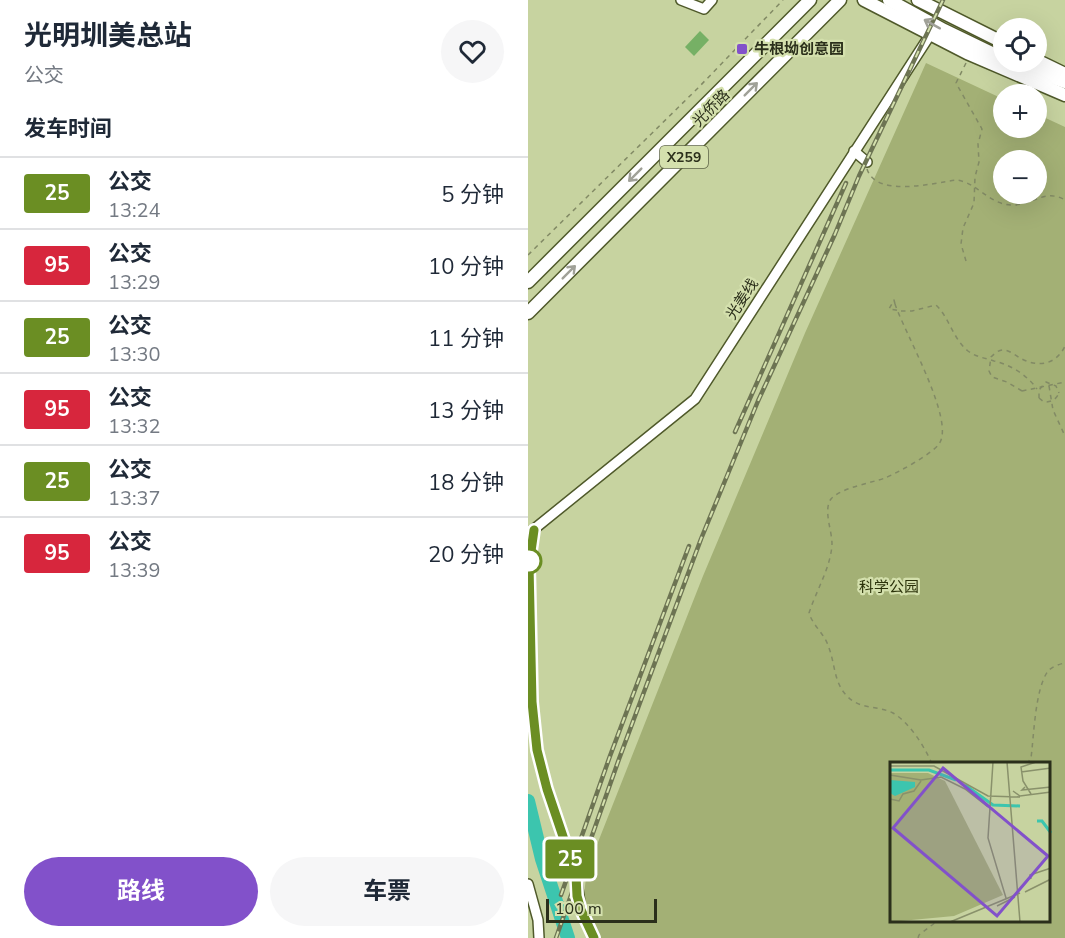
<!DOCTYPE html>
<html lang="zh">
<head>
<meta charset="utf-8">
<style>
  :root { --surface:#fff; --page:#f6f6f7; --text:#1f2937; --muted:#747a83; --line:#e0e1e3; --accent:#8251ca }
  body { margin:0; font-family:"Nunito Sans","Noto Sans SC",sans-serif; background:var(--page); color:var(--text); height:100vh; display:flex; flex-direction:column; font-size:22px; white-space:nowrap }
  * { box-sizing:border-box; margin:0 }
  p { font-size:20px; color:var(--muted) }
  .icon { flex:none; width:33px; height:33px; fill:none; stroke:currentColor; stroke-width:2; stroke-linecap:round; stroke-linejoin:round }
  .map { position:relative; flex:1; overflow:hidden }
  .side { display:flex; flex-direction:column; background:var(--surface); width:528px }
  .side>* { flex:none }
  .badge { padding:0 12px; border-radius:4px; font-size:21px; line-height:39px }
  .fabs { position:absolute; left:465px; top:18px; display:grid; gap:12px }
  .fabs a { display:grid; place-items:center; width:54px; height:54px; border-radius:50%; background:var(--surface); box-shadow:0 6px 24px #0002; font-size:30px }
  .scale { position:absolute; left:18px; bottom:15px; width:111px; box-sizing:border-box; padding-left:6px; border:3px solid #2b2f1b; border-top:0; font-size:16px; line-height:21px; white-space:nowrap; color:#2b2f1b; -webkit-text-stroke:4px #d4e0ad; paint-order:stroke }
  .map>.badge { position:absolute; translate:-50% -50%; box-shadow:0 0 0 3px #fff }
  h2 { padding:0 24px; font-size:22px; line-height:54px }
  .round { display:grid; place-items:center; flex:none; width:63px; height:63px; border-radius:32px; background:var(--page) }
  .summary { display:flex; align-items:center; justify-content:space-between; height:102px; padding:0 24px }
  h1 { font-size:28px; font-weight:700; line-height:45px }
  .cta { display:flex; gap:12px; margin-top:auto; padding:12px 24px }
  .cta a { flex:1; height:69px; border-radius:36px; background:var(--accent); color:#fff; font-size:24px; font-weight:700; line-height:69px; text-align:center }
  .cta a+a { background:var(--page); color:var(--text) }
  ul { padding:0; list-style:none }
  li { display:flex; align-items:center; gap:18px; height:72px; padding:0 24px; border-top:2px solid var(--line) }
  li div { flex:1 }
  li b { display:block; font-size:22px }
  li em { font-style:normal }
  li .badge { min-width:66px; font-weight:700; text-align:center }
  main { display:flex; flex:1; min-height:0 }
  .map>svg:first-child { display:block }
  .green { fill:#a3b075; fill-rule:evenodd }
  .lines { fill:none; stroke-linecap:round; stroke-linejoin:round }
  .river { stroke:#3cc5ae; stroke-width:14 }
  .building { fill:#76b065 }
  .minor-casing { stroke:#4f592a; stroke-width:12 }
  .major-casing { stroke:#4f592a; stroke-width:15 }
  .path { stroke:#828a65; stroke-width:1.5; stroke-dasharray:4.5 4.5; stroke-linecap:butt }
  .minor { stroke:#fff; stroke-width:9 }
  .major { stroke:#fff; stroke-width:12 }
  .rail-casing { stroke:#6d7453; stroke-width:4.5 }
  .rail { stroke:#d4e0ad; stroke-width:2; stroke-dasharray:7; stroke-linecap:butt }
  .path-bridge { stroke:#828a65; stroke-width:1.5; stroke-dasharray:4.5 4.5; stroke-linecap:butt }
  .oneway { stroke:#a0a198 }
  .line-casing { stroke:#fff; stroke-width:14 }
  .line { stroke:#6b8e23; stroke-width:9 }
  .poi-dot { fill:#8251ca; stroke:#d4e0ad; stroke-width:2 }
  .stop-dot { fill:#fff; stroke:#6b8e23; stroke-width:3 }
  .labels { text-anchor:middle; stroke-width:4.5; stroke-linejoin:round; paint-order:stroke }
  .shield { fill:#d4e0ad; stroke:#5e6447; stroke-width:1.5 }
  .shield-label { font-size:14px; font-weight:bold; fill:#2b2f1b }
  .poi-label { font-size:15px; font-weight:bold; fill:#2b2f1b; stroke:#d4e0ad; text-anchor:start }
  .street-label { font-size:15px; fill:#2b2f1b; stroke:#d4e0ad }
  .park-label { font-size:15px; fill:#2b320a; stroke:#d4e0ad }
  .inset-river { fill:none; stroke:#3cc5ae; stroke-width:3 }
  .inset-road { fill:none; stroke:#89916b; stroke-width:1.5 }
  .view { fill:#8251ca; fill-opacity:0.15; stroke:#8251ca; stroke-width:3 }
  .inset-edge { fill:none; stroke:#2b2f1b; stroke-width:3 }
</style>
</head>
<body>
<main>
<section class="side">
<div class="summary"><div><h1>光明圳美总站</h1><p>公交</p></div><a class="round"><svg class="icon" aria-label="heart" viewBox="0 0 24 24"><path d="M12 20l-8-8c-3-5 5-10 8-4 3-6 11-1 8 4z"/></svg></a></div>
<h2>发车时间</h2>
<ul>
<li><span class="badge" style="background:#6b8e23;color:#fff">25</span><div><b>公交</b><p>13:24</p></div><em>5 分钟</em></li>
<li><span class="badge" style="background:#d7263d;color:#fff">95</span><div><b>公交</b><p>13:29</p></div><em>10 分钟</em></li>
<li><span class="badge" style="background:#6b8e23;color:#fff">25</span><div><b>公交</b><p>13:30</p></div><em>11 分钟</em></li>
<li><span class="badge" style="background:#d7263d;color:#fff">95</span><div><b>公交</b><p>13:32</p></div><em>13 分钟</em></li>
<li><span class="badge" style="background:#6b8e23;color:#fff">25</span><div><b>公交</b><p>13:37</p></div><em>18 分钟</em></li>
<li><span class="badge" style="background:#d7263d;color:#fff">95</span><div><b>公交</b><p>13:39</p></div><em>20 分钟</em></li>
</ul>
<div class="cta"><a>路线</a><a>车票</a></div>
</section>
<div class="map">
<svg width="537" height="938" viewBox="0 0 537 938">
  <rect width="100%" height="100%" fill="#c7d3a0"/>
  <path class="green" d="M398,63L475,99L476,128H508L509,114L537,127V938H62L53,918L59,870L175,576L277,333ZM476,160H508V194H476ZM363,764H520V922H363Z"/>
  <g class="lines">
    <polyline class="river" points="0,801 14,859 40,938"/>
  </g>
  <polygon class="building" points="172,31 181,40 166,56 157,47"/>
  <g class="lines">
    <g class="minor-casing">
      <g id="minor">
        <polyline points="153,0 176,9 184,0"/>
        <polyline points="326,151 339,162"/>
        <polyline points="6,530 1,565 4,702 9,750 19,789 48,875 53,910 66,938"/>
        <polyline points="0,534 167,399 402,35"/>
        <polyline points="0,884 10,920 11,938"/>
      </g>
    </g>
    <g class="major-casing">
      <g id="major">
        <polyline points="336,0 439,53 537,95"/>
        <polyline points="361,0 416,30 476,59"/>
        <polyline points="390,0 476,43"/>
        <polyline points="508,60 537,74"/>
        <polyline points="481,62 537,82"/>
        <polyline points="0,282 282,0"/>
        <polyline points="0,313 312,0"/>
      </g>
    </g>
    <g class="path">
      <polyline points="438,63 428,83 454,129 450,144 451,162 447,177 446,203 435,228 433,244 438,261"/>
      <path d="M339,169C348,198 406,183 428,180C449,182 460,204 483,205C503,206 517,188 537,200"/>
      <polyline points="0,255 170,88 255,0"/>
      <path d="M367,304C376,332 428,421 411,444C404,454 369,473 357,478C343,483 312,488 303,499C295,510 304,530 304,544C303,567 288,591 281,613C285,626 297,634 301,648C307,664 306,682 318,695C331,710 349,705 365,713C381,722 397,747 404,764"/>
      <path d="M373,311H384L408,305C421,317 425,339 440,351C448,357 457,358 466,361C483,365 499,375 509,389"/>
      <polyline points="521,386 525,410 537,436"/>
      <polyline points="494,391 537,382"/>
      <path d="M511,398L516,402C523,402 528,400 531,393"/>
      <path d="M499,764L503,758C506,735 507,689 520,671C524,667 531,664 537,663"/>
      <polyline points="390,938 391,935 408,922"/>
    </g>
    <use href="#minor" class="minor"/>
    <use href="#major" class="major"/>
    <g class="rail-casing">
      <g id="rail">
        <polyline points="207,432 318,183"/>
        <polyline points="33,895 82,756 161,546"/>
        <polyline points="28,938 91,759 173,539 199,476 230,401 307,234 331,176 415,0"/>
      </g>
    </g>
    <use href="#rail" class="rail"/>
    <g class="path-bridge">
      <polyline points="367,304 366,300 361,309 373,311"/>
      <path d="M494,391L479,382L464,377L461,371L463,357C466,354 470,350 475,350C481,350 487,355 492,358C510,368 528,365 537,346"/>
      <polyline points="511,398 511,390 518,382 528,386 531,393"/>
    </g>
  </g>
  <defs><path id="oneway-shaft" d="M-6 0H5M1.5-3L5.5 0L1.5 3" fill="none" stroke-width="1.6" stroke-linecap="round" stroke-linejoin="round" transform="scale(1.5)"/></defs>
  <g class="oneway">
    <use href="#oneway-shaft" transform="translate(404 24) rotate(-151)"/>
    <use href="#oneway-shaft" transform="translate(223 89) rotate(-45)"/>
    <use href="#oneway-shaft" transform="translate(107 175) rotate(135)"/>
    <use href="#oneway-shaft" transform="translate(41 272) rotate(-45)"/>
  </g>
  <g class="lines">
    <g class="line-casing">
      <polyline id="line" points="6,530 1,565 4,702 9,750 19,789 48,875 49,896 53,910 66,938"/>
    </g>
    <use href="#line" class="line"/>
  </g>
  <rect class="poi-dot" x="208" y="43" width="12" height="12" rx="3"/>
  <circle class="stop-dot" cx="1" cy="561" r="12"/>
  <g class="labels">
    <rect class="shield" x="132" y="146" width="48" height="22" rx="4.5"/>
    <g class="shield-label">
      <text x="156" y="162">X259</text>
    </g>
    <g class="poi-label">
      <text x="226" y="54">牛根坳创意园</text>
    </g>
    <g class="street-label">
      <text transform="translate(183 108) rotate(-45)" y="5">光侨路</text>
      <text transform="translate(214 299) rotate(-57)" y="5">光姜线</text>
    </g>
    <g class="park-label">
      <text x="361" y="592">科学公园</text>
    </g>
  </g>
  <g transform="translate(362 762)">
    <rect width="160" height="160" fill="#c7d3a0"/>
    <path d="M0,11H38L55,19L113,133L64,154L0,160Z" fill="#a3b075"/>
    <path d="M0,18L25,20V25L5,34L0,31Z" fill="#3cc5ae"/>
    <path class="inset-river" d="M0,8H39L66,18M75,23L103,43L130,44M147,59H152L161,71"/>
    <path class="inset-road" d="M103,0L98,76L116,136M117,0L130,160M0,4H44L98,34L130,35M131,10L161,6M0,13L31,18L51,15L75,27L98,45M135,25L132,28L161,25M123,29L130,34L161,30M141,32L133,19L131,5L146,0M0,37L9,39L13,32L24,29L31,19M141,117L140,113L161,106M135,130L161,117M107,144L125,135M60,160L130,131"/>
    <path class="view" d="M53,6L158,94L107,154L3,66Z"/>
    <rect width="160" height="160" class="inset-edge"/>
  </g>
</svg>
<div class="fabs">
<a><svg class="icon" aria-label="locate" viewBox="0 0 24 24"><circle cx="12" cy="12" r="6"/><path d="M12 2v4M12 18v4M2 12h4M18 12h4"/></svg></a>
<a>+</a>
<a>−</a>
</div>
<div class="scale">100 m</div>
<b class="badge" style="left:42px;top:859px;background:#6b8e23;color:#fff">25</b>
</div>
</main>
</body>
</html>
